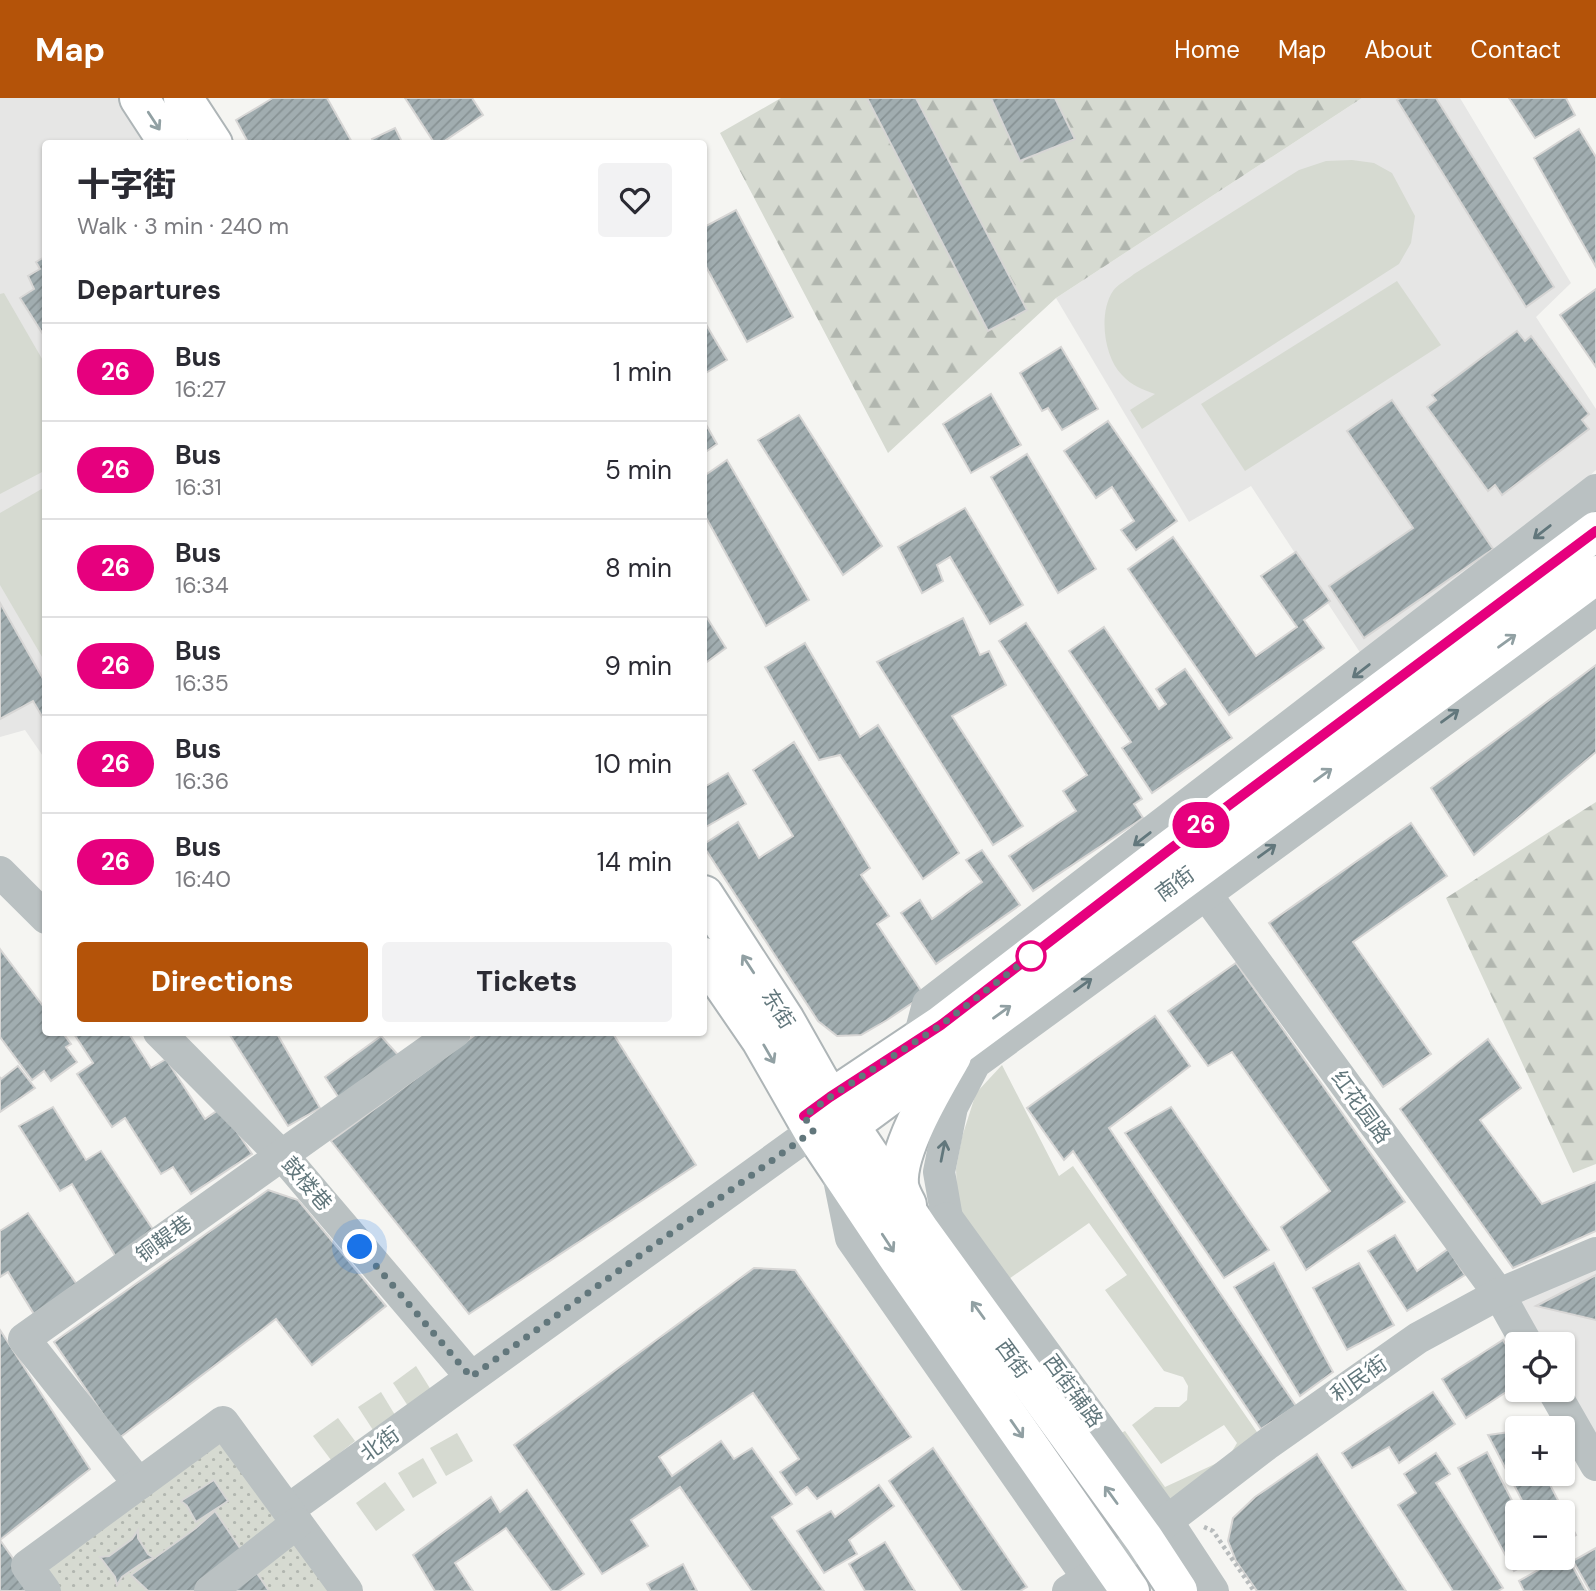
<!DOCTYPE html>
<html lang="en">
<head>
<meta charset="utf-8">
<style>
  :root { --surface:#fff; --page:#f2f2f3; --text:#2b2b33; --muted:#7c7c81; --line:#e1e1e2; --accent:#b45309 }
  body { margin:0; font-family:"DM Sans","Noto Sans SC",sans-serif; background:var(--page); color:var(--text); height:100vh; display:flex; flex-direction:column; font-size:26px; white-space:nowrap }
  * { box-sizing:border-box; margin:0 }
  p { font-size:23px; color:var(--muted) }
  .icon { flex:none; width:38px; height:38px; fill:none; stroke:currentColor; stroke-width:2; stroke-linecap:round; stroke-linejoin:round }
  .map { position:relative; flex:1; overflow:hidden }
  .sheet { position:absolute; left:42px; top:42px; width:665px; height:896px; display:flex; flex-direction:column; background:var(--surface); border-radius:7px; box-shadow:0 2px 5px #0004 }
  .sheet>* { flex:none }
  .badge { padding:0 14px; border-radius:23px; font-size:24px; line-height:46px }
  .tools { position:absolute; left:1505px; top:1234px; display:grid; gap:14px }
  .tools a { display:grid; place-items:center; width:70px; height:70px; border-radius:7px; background:var(--surface); box-shadow:0 2px 5px #0004; font-size:35px }
  .you { position:absolute; width:35px; height:35px; margin:-18px; border:5px solid #fff; border-radius:50%; background:#1a73e8; box-shadow:0 0 0 10px #1a73e833 }
  .map>.badge { position:absolute; translate:-50% -50%; box-shadow:0 0 0 4px #fff }
  h2 { padding:0 35px; font-size:26px; line-height:63px }
  .round { display:grid; place-items:center; flex:none; width:74px; height:74px; border-radius:7px; background:var(--page) }
  .overview { display:flex; align-items:center; justify-content:space-between; height:119px; padding:0 35px }
  h1 { font-size:33px; font-weight:800; line-height:52px }
  .action { display:flex; gap:14px; margin-top:auto; padding:14px 35px }
  .action a { flex:1; height:80px; border-radius:7px; background:var(--accent); color:#fff; font-size:28px; font-weight:800; line-height:80px; text-align:center }
  .action a+a { background:var(--page); color:var(--text) }
  ul { padding:0; list-style:none }
  li { display:flex; align-items:center; gap:21px; height:98px; padding:0 35px; border-top:2px solid var(--line) }
  li div { flex:1 }
  li b { display:block; font-size:26px }
  li em { font-style:normal }
  li .badge { min-width:77px; font-weight:700; text-align:center }
  header { display:flex; align-items:center; gap:42px; box-sizing:border-box; height:98px; padding:0 35px; background:var(--accent); color:#fff }
  header strong { font-size:33px }
  nav { display:flex; gap:38px; margin-inline-start:auto; font-size:24px }
  .map>svg:first-child { display:block }
  .built { fill:#e6e6e5 }
  .grass { fill:url(#grass-dots) }
  .forest { fill:url(#forest-firs) }
  .green { fill:#d6dad1 }
  .building { fill:url(#building-hatch); stroke:#d7d6d5; stroke-width:2 }
  .lines { fill:none; stroke-linecap:round; stroke-linejoin:round }
  .major-casing { stroke:#aeb5b7; stroke-width:42 }
  .path { stroke:#b7bbbc; stroke-width:4.5; stroke-dasharray:3.5 3.5; stroke-linecap:butt }
  .minor { stroke:#bac1c2; stroke-width:32 }
  .major { stroke:#fff; stroke-width:38 }
  .oneway { stroke:#91a0a3 }
  .oneway2 { stroke:#62777c }
  .line-casing { stroke:#fff; stroke-width:16 }
  .line { stroke:#e6007e; stroke-width:10 }
  .walk { stroke:#62777c; stroke-width:7; stroke-dasharray:0 12.6 }
  .stop-dot { fill:#fff; stroke:#e6007e; stroke-width:3.5 }
  .labels { text-anchor:middle; stroke-width:7; stroke-linejoin:round; paint-order:stroke }
  .street-label { font-size:21px; fill:#62777c; stroke:#fff }
</style>
</head>
<body>
<header>
<strong>Map</strong>
<nav><a>Home</a><a>Map</a><a>About</a><a>Contact</a></nav>
</header>
<div class="map">
<svg width="1596" height="1493" viewBox="0 0 1596 1493">
  <defs>
    <pattern id="grass-dots" width="8" height="8" patternUnits="userSpaceOnUse" patternTransform="scale(1.75)"><rect width="8" height="8" fill="#d6dad1"/><path d="M2 2h.1M6 6h.1" fill="none" stroke="#b1b6af" stroke-width="1.8" stroke-linecap="round"/></pattern>
    <pattern id="forest-firs" width="22" height="20" patternUnits="userSpaceOnUse" patternTransform="scale(1.75)"><rect width="22" height="20" fill="#d6dad1"/><path d="M5 1l3.5 6h-7zM16 11l3.5 6h-7z" fill="#b1b6af"/></pattern>
    <pattern id="building-hatch" width="6" height="6" patternUnits="userSpaceOnUse" patternTransform="scale(1.75)"><rect width="6" height="6" fill="#a1adb0"/><path d="M-1 1l2-2M0 6l6-6M5 7l2-2" fill="none" stroke="#879294"/></pattern>
  </defs>
  <rect width="100%" height="100%" fill="#f5f5f2"/>
  <g class="built">
    <polygon points="0,0 139,0 169,45 46,46 45,661 25,632 0,639"/>
    <polygon points="1362,0 1460,0 1571,185 1536,219 1596,311 1596,372 1506,449 1361,556 1251,388 1189,424 1056,200"/>
    <polygon points="1596,1155 1596,1367 1563,1292 1563,1246 1527,1246 1499,1196"/>
  </g>
  <polygon class="grass" points="223,1324 347,1493 45,1493 27,1468"/>
  <g class="forest">
    <polygon points="781,0 1362,0 1056,200 888,355 720,35"/>
    <polygon points="1596,704 1596,1066 1573,1075 1446,800"/>
  </g>
  <g class="green">
    <path d="M1352,62L1374,65L1392,75L1415,118L1411,145L1399,166L1142,331L1130,312L1155,296C1142,291 1132,288 1122,277C1104,259 1098,215 1113,193C1117,187 1128,181 1134,176L1299,72L1326,63Z"/>
    <polygon points="1397,183 1441,247 1245,373 1201,306"/>
    <polygon points="4,195 45,266 46,372 0,396 0,196"/>
    <polygon points="45,389 45,564 0,487 0,415"/>
    <polygon points="1002,967 1059,1078 1073,1068 1266,1347 1167,1423 1108,1342 1125,1333 1165,1389 1228,1360 1237,1345 1224,1327 1161,1366 1132,1327 1155,1309 1179,1309 1187,1302 1188,1288 1183,1279 1164,1273 1105,1192 1127,1177 1089,1125 1006,1183 958,1121 956,1071 962,1039 976,995"/>
    <polygon points="416,1268 431,1292 408,1308 393,1285"/>
    <polygon points="381,1294 395,1317 373,1332 358,1309"/>
    <polygon points="338,1320 355,1343 331,1362 313,1338"/>
    <polygon points="457,1335 473,1363 446,1378 430,1350"/>
    <polygon points="423,1360 437,1385 413,1400 398,1375"/>
    <polygon points="385,1384 405,1412 376,1433 356,1405"/>
  </g>
  <g class="building">
    <polygon points="273,0 327,0 353,46 249,46 236,22"/>
    <polygon points="405,0 472,0 483,17 440,46 435,46"/>
    <polygon points="867,0 916,0 1027,212 988,233"/>
    <polygon points="991,0 1055,0 1075,41 1020,63"/>
    <polygon points="1400,0 1436,0 1554,189 1526,209 1397,2"/>
    <polygon points="1509,0 1566,0 1575,17 1535,40"/>
    <polygon points="395,30 403,46 374,46 372,41"/>
    <polygon points="1579,31 1596,59 1596,169 1534,60"/>
    <polygon points="736,112 793,219 747,244 704,165 704,129"/>
    <polygon points="46,158 46,241 20,200 34,191 28,178 40,171 36,164"/>
    <polygon points="1596,191 1596,269 1560,217"/>
    <polygon points="704,223 727,262 704,276"/>
    <polygon points="1517,233 1525,243 1531,238 1589,316 1582,322 1589,331 1502,397 1495,387 1488,393 1427,309 1436,302 1432,297"/>
    <polygon points="1061,249 1098,311 1062,332 1048,310 1042,313 1020,275"/>
    <polygon points="991,296 1021,347 971,375 943,326"/>
    <polygon points="1392,302 1493,451 1364,540 1329,488 1413,430 1347,333"/>
    <polygon points="799,317 882,448 843,477 758,342"/>
    <polygon points="704,323 717,346 704,355"/>
    <polygon points="1108,323 1177,423 1136,452 1121,432 1134,423 1112,389 1096,400 1064,353"/>
    <polygon points="1027,356 1096,471 1058,495 991,379"/>
    <polygon points="727,362 809,502 766,528 704,416 704,378"/>
    <polygon points="965,410 1023,507 990,526 950,459 937,467 943,483 922,495 898,449"/>
    <polygon points="1173,439 1256,558 1297,529 1261,478 1296,454 1330,503 1304,522 1324,550 1229,617 1128,471"/>
    <polygon points="0,505 46,586 46,625 33,603 0,621"/>
    <polygon points="704,515 726,550 704,566"/>
    <polygon points="963,520 980,557 989,553 1006,587 952,618 1023,728 993,747 877,564"/>
    <polygon points="1026,525 1142,701 1134,706 1143,720 1033,793 1009,758 1076,713 1063,693 1087,677 999,543"/>
    <polygon points="1104,529 1159,611 1166,606 1156,591 1185,571 1232,640 1152,695 1122,650 1131,644 1069,553"/>
    <polygon points="805,545 860,639 878,627 959,755 923,781 840,657 819,662 765,569"/>
    <polygon points="1596,567 1596,654 1474,757 1431,690"/>
    <polygon points="794,644 870,770 861,777 889,818 877,826 924,897 887,922 861,937 837,938 818,923 704,749 704,746 738,724 759,760 793,738 753,672"/>
    <polygon points="728,675 746,706 704,730 704,685 706,688"/>
    <polygon points="1411,725 1447,778 1353,844 1431,956 1383,989 1269,825"/>
    <polygon points="982,752 1020,807 936,866 901,815 920,802 932,821 982,784 966,762"/>
    <polygon points="0,851 46,912 46,934 62,934 71,946 66,949 77,964 51,983 44,973 32,982 0,939"/>
    <polygon points="1236,865 1405,1104 1306,1172 1281,1129 1330,1093 1232,954 1208,968 1168,913"/>
    <polygon points="1155,918 1190,968 1109,1030 1296,1308 1261,1331 1073,1053 1064,1062 1027,1010"/>
    <polygon points="76,934 128,934 151,970 166,961 205,1021 221,1010 252,1056 191,1096 173,1069 161,1076 125,1020 112,1029 77,976 93,965 74,936"/>
    <polygon points="228,934 276,934 320,1010 288,1028"/>
    <polygon points="479,934 612,934 696,1067 469,1216 331,1043"/>
    <polygon points="381,938 400,959 341,1003 325,979"/>
    <polygon points="1488,941 1521,990 1480,1022 1542,1106 1596,1084 1596,1133 1513,1170 1400,1011"/>
    <polygon points="18,968 35,990 0,1014 0,979 1,981"/>
    <polygon points="53,1009 86,1062 101,1053 154,1133 116,1159 72,1086 60,1093 19,1028"/>
    <polygon points="1171,1009 1269,1152 1224,1180 1125,1035"/>
    <polygon points="268,1092 298,1102 386,1208 312,1267 276,1221 119,1340 54,1244"/>
    <polygon points="28,1115 80,1191 37,1221 8,1174 0,1179 0,1133"/>
    <polygon points="1395,1137 1417,1173 1448,1151 1465,1177 1407,1213 1368,1153"/>
    <polygon points="1274,1165 1333,1274 1300,1298 1234,1189"/>
    <polygon points="1359,1165 1394,1227 1347,1252 1313,1190"/>
    <polygon points="754,1170 795,1172 911,1339 817,1401 807,1389 796,1397 780,1374 799,1361 753,1295 659,1359 672,1378 721,1343 734,1361 752,1350 792,1406 772,1419 824,1493 752,1493 680,1389 631,1422 648,1448 602,1476 514,1347"/>
    <polygon points="1596,1177 1596,1222 1536,1208"/>
    <polygon points="0,1232 90,1371 0,1442 36,1493 0,1493"/>
    <polygon points="1503,1242 1517,1265 1517,1287 1466,1320 1442,1281"/>
    <polygon points="1433,1294 1455,1326 1399,1365 1389,1349 1352,1370 1342,1355"/>
    <polygon points="1517,1333 1517,1376 1549,1376 1545,1377 1576,1437 1563,1444 1563,1414 1528,1414 1488,1337"/>
    <polygon points="1563,1335 1577,1361 1563,1368"/>
    <polygon points="933,1350 1027,1489 1020,1493 962,1493 889,1383"/>
    <polygon points="1487,1354 1518,1414 1517,1460 1538,1460 1514,1473 1458,1370"/>
    <polygon points="1436,1355 1450,1376 1436,1385 1503,1490 1498,1493 1453,1493 1398,1407 1416,1395 1404,1376"/>
    <polygon points="1317,1356 1406,1493 1257,1493 1236,1463 1228,1443 1233,1420 1255,1399"/>
    <polygon points="214,1382 228,1403 196,1424 187,1408 181,1403"/>
    <polygon points="879,1387 894,1408 849,1442 857,1456 824,1475 797,1433 831,1413 835,1419"/>
    <polygon points="527,1392 584,1476 559,1493 552,1493 506,1430 455,1465 473,1493 435,1493 413,1457 491,1399 500,1414"/>
    <polygon points="215,1413 269,1493 148,1493 131,1477 196,1430"/>
    <polygon points="138,1432 138,1440 148,1456 154,1460 145,1463 122,1479 117,1487 115,1479 100,1459 109,1458 132,1441"/>
    <polygon points="885,1444 915,1493 865,1493 849,1466"/>
    <polygon points="1596,1450 1596,1493 1590,1493 1573,1463"/>
    <polygon points="1566,1456 1586,1493 1524,1493 1519,1483 1559,1460 1563,1460"/>
    <polygon points="683,1466 697,1493 651,1493 647,1486"/>
  </g>
  <g class="lines">
    <g class="major-casing">
      <g id="major">
        <polyline points="139,0 169,46"/>
        <polyline points="183,0 213,46"/>
        <polyline points="704,797 785,922 819,982 921,1134 1144,1441 1178,1493"/>
        <polyline points="704,859 761,942 813,1033 896,1157 1130,1493"/>
        <polyline points="805,1018 941,927 1169,752 1596,433"/>
        <polyline points="823,1047 1596,477"/>
        <path d="M907,1107C904,1101 900,1094 899,1087C896,1052 934,989 952,958"/>
      </g>
    </g>
    <polyline class="path" points="1204,1429 1213,1433 1254,1493"/>
    <g class="minor">
      <polyline points="0,774 46,820"/>
      <polyline points="1196,779 1216,810 1499,1196 1527,1246"/>
      <polyline points="159,934 289,1065 471,1279"/>
      <polyline points="920,936 928,906 1596,392"/>
      <polyline points="838,1076 851,1140 1097,1493"/>
      <polyline points="947,1120 939,1074 952,1009 975,965 1596,511"/>
      <polyline points="929,1130 947,1120 1167,1423 1213,1493"/>
      <polyline points="1553,1292 1596,1367"/>
      <polyline points="139,1386 24,1241 455,934"/>
      <polyline points="288,1412 813,1033"/>
      <polyline points="45,1493 27,1468 223,1324 347,1493"/>
      <polyline points="210,1493 297,1425"/>
      <polyline points="1068,1493 1111,1466 1266,1347 1418,1240 1499,1196 1596,1155"/>
    </g>
    <use href="#major" class="major"/>
  </g>
  <defs><path id="oneway-shaft" d="M-6 0H5M1.5-3L5.5 0L1.5 3" fill="none" stroke-width="1.6" stroke-linecap="round" stroke-linejoin="round" transform="scale(1.75)"/></defs>
  <g class="oneway">
    <use href="#oneway-shaft" transform="translate(154 23) rotate(57)"/>
    <use href="#oneway-shaft" transform="translate(1507 543) rotate(-36)"/>
    <use href="#oneway-shaft" transform="translate(1323 677) rotate(-36)"/>
    <use href="#oneway-shaft" transform="translate(748 866) rotate(-123)"/>
    <use href="#oneway-shaft" transform="translate(1002 914) rotate(-36)"/>
    <use href="#oneway-shaft" transform="translate(769 956) rotate(60)"/>
    <use href="#oneway-shaft" transform="translate(888 1145) rotate(57)"/>
    <use href="#oneway-shaft" transform="translate(978 1212) rotate(-126)"/>
    <use href="#oneway-shaft" transform="translate(1017 1331) rotate(55)"/>
    <use href="#oneway-shaft" transform="translate(1111 1397) rotate(-126)"/>
  </g>
  <g class="oneway2">
    <use href="#oneway-shaft" transform="translate(1542 434) rotate(142)"/>
    <use href="#oneway-shaft" transform="translate(1361 573) rotate(142)"/>
    <use href="#oneway-shaft" transform="translate(1450 618) rotate(-36)"/>
    <use href="#oneway-shaft" transform="translate(1142 741) rotate(142)"/>
    <use href="#oneway-shaft" transform="translate(1267 753) rotate(-36)"/>
    <use href="#oneway-shaft" transform="translate(1083 887) rotate(-36)"/>
    <use href="#oneway-shaft" transform="translate(943 1053) rotate(-79)"/>
  </g>
  <g class="lines">
    <g class="line-casing">
      <polyline id="line" points="804,1018 830,999 941,927 1169,752 1596,433"/>
    </g>
    <use href="#line" class="line"/>
    <polyline class="walk" points="360,1149 471,1279 813,1033 804,1018 830,999 941,927 1031,858"/>
  </g>
  <circle class="stop-dot" cx="1031" cy="858" r="14"/>
  <g class="labels">
    <g class="street-label">
      <text transform="translate(1175 786) rotate(-36)" y="7">南街</text>
      <text transform="translate(778 911) rotate(58)" y="7">东街</text>
      <text transform="translate(1361 1009) rotate(54)" y="7">红花园路</text>
      <text transform="translate(307 1086) rotate(49)" y="7">鼓楼巷</text>
      <text transform="translate(164 1141) rotate(-36)" y="7">铜鞮巷</text>
      <text transform="translate(1013 1261) rotate(54)" y="7">西街</text>
      <text transform="translate(1359 1281) rotate(-35)" y="7">利民街</text>
      <text transform="translate(1073 1293) rotate(54)" y="7">西街辅路</text>
      <text transform="translate(380 1346) rotate(-36)" y="7">北街</text>
    </g>
  </g>
</svg>
<div class="tools">
<a><svg class="icon" aria-label="locate" viewBox="0 0 24 24"><circle cx="12" cy="12" r="6"/><path d="M12 2v4M12 18v4M2 12h4M18 12h4"/></svg></a>
<a>+</a>
<a>−</a>
</div>
<div class="you" style="left:360px;top:1149px"></div>
<b class="badge" style="left:1201px;top:727px;background:#e6007e;color:#fff">26</b>
<section class="sheet">
<div class="overview"><div><h1>十字街</h1><p>Walk · 3 min · 240 m</p></div><a class="round"><svg class="icon" aria-label="heart" viewBox="0 0 24 24"><path d="M12 20l-8-8c-3-5 5-10 8-4 3-6 11-1 8 4z"/></svg></a></div>
<h2>Departures</h2>
<ul>
<li><span class="badge" style="background:#e6007e;color:#fff">26</span><div><b>Bus</b><p>16:27</p></div><em>1 min</em></li>
<li><span class="badge" style="background:#e6007e;color:#fff">26</span><div><b>Bus</b><p>16:31</p></div><em>5 min</em></li>
<li><span class="badge" style="background:#e6007e;color:#fff">26</span><div><b>Bus</b><p>16:34</p></div><em>8 min</em></li>
<li><span class="badge" style="background:#e6007e;color:#fff">26</span><div><b>Bus</b><p>16:35</p></div><em>9 min</em></li>
<li><span class="badge" style="background:#e6007e;color:#fff">26</span><div><b>Bus</b><p>16:36</p></div><em>10 min</em></li>
<li><span class="badge" style="background:#e6007e;color:#fff">26</span><div><b>Bus</b><p>16:40</p></div><em>14 min</em></li>
</ul>
<div class="action"><a>Directions</a><a>Tickets</a></div>
</section>
</div>
</body>
</html>
